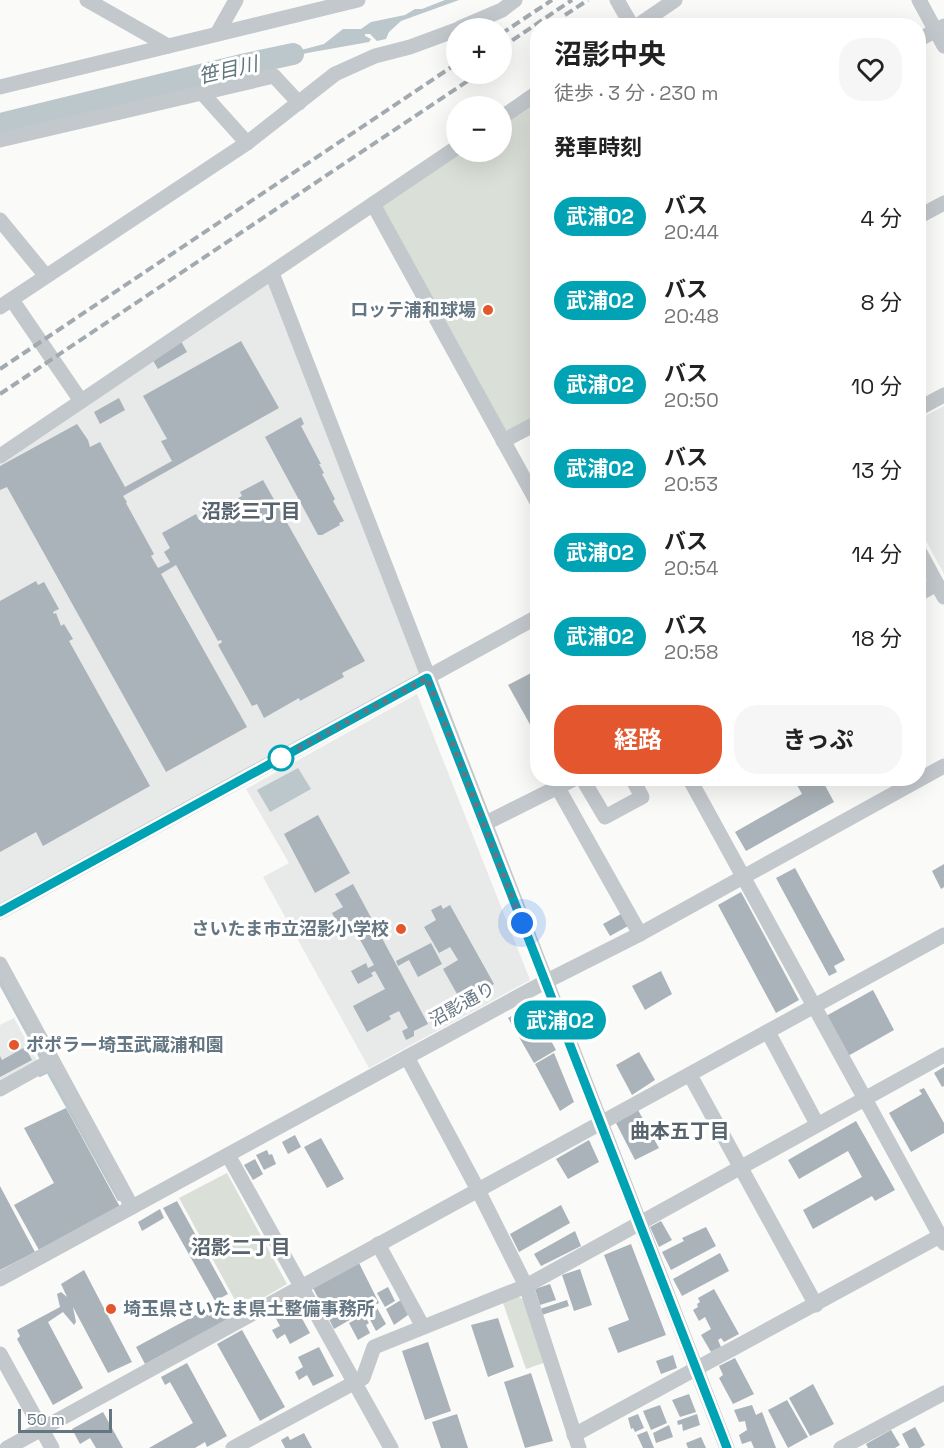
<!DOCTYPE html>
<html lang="ja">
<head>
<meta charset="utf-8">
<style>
  :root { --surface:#fff; --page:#f6f6f6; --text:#222; --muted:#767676; --accent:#e4572e }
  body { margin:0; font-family:"Space Grotesk","Noto Sans JP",sans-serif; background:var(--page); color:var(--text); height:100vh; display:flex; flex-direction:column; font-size:22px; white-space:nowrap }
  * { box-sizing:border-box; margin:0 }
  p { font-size:20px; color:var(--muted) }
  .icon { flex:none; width:33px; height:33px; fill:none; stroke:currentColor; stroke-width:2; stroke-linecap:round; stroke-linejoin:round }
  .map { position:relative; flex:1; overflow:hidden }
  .sheet { position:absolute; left:530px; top:18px; width:396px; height:768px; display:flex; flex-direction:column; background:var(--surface); border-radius:24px; box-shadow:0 6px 24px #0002 }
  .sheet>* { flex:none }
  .badge { padding:0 12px; border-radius:20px; font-size:21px; line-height:39px }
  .controls { position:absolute; left:446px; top:18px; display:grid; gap:12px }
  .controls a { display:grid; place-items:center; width:66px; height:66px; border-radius:50%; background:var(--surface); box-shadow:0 6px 24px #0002; font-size:30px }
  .scale { position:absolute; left:18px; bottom:15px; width:94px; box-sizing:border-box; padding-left:6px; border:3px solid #657683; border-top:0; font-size:16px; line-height:21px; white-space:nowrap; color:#657683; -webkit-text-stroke:4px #fff; paint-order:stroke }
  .you { position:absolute; width:30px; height:30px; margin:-15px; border:4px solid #fff; border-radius:50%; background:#1a73e8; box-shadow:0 0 0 9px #1a73e833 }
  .map>.badge { position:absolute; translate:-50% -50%; box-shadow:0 0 0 3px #fff }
  h2 { padding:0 24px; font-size:22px; line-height:54px }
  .round { display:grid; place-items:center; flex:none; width:63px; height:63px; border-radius:24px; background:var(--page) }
  .overview { display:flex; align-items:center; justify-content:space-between; height:102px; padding:0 24px }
  h1 { font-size:28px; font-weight:700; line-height:45px }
  .button { display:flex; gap:12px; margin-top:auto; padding:12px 24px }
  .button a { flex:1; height:69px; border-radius:24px; background:var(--accent); color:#fff; font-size:24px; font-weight:700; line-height:69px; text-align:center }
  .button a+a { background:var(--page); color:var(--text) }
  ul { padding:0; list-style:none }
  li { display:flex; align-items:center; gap:18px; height:84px; padding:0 24px }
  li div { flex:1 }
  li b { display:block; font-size:22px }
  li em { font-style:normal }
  li .badge { min-width:66px; font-weight:700; text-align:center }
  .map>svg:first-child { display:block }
  .built { fill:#e8e9e9 }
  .green { fill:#dadfd7 }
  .water { fill:#bbc7cb }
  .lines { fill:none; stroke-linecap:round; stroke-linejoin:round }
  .stream { stroke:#bbc7cb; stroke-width:4 }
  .river { stroke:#bbc7cb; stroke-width:22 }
  .building { fill:#aab3b9 }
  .minor { stroke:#c3c8cc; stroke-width:15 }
  .rail { stroke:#a2aab0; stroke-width:4; stroke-dasharray:9 4.5; stroke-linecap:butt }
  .line-casing { stroke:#fff; stroke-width:14 }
  .line { stroke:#00a3b4; stroke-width:9 }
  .walk { stroke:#657683; stroke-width:6; stroke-dasharray:0 10.8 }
  .poi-dot { fill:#e4572e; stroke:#fff; stroke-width:2 }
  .stop-dot { fill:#fff; stroke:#00a3b4; stroke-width:3 }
  .labels { text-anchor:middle; stroke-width:6; stroke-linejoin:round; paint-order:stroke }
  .poi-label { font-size:18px; font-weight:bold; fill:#657683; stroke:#fff; text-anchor:end }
  .street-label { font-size:18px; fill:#657683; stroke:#fff }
  .water-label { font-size:20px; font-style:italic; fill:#60757c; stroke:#fff }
  .neighbourhood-label { font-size:20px; font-weight:bold; fill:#57646e; stroke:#fff }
</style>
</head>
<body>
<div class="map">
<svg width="944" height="1448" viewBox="0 0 944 1448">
  <rect width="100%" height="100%" fill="#fafaf8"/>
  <g class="built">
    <polygon points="272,273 427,678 0,912 0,459"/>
    <polygon points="944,406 944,574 918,526 918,420"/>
    <polygon points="417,694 530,980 369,1068 263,877 289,863 246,789"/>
    <polygon points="14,1018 39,1064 0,1085 0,1025"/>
  </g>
  <g class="green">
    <polygon points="537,99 537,416 508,431 503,429 381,204 459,152 501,152 501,123"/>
    <polygon points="227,1173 287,1284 241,1311 179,1198"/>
    <polygon points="515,1295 526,1301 546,1362 526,1369 502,1300"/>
  </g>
  <g class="water">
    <polygon points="445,0 459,0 401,21 389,32 386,39 377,41 370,34 365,34 365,36 371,39 369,42 307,53 264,65 263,60 324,44 343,29 361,29 371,22 405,15 415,9 422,9"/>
    <polygon points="298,768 311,789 270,812 257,790"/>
  </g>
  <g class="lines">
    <g class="stream">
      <polyline points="0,982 42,1059"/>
      <polyline points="40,1075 48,1071 119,1199"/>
    </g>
    <polyline class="river" points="0,124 246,64 293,54"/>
  </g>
  <g class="building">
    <polygon points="181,341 187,352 158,369 151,357"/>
    <polygon points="241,341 279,408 123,496 127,502 126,503 154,554 151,556 158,568 170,562 164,552 170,548 162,533 196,514 199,520 242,496 240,492 263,480 365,661 342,673 344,677 300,701 299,698 264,718 257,704 252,706 218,645 222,642 221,640 218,641 176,565 161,574 247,727 166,772 7,487 0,490 0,466 77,424 88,440 90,447 100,442 125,487 172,461 161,441 167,439 143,396"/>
    <polygon points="119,398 125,410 100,424 94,412"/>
    <polygon points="301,417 304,424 301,426 321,464 319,464 324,473 322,474 335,499 333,501 344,521 339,523 340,525 322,535 318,535 265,437"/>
    <polygon points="36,581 38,585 44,582 59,609 53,612 54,614 56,613 61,626 64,624 73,639 69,641 150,786 43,846 36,832 0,852 0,601"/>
    <polygon points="537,670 537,737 508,685"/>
    <polygon points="793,778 821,778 834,802 746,851 735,832 802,794"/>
    <polygon points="318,815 350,873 315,893 284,834"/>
    <polygon points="944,864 944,887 941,889 932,871"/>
    <polygon points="795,868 845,960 834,966 837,972 829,976 776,878"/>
    <polygon points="353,884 428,1024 414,1031 414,1036 406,1040 402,1031 408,1028 399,1011 389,1016 391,1019 367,1032 353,1006 385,989 375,971 371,973 373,976 358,984 351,971 366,963 368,968 374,965 353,927 343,933 332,913 343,907 335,894"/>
    <polygon points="741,892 799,1000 776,1013 718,905"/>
    <polygon points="441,905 443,909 450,905 494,984 487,988 488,991 478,996 472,985 457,994 443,969 458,960 450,947 439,953 424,927 436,920 431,910"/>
    <polygon points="621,914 628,926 610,936 603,924"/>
    <polygon points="431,943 442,964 418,977 409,960 398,966 396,961"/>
    <polygon points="661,971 672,994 645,1010 632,986"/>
    <polygon points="873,990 894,1030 848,1056 826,1016"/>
    <polygon points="536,1002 546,1024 543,1026 556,1050 534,1063 508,1018"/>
    <polygon points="25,1047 32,1060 0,1077 0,1056 2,1060"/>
    <polygon points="639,1052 655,1080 632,1095 616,1065"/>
    <polygon points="554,1053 574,1102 560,1111 535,1064"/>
    <polygon points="944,1067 944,1086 942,1087 934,1073"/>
    <polygon points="924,1088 944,1123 944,1133 911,1152 889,1113 922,1094 919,1090"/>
    <polygon points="66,1108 120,1207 39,1250 14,1205 54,1183 24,1128"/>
    <polygon points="638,1110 659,1148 635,1160 616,1123"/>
    <polygon points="856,1121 895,1190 875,1201 872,1196 813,1229 803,1210 862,1177 848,1151 799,1179 788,1160"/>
    <polygon points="295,1135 301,1147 288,1154 282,1142"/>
    <polygon points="321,1138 344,1179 327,1188 304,1147"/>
    <polygon points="589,1140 599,1162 568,1179 556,1159"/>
    <polygon points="267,1150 269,1155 272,1154 276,1164 264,1170 256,1155"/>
    <polygon points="255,1159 263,1174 253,1180 244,1165"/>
    <polygon points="0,1186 35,1252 0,1270"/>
    <polygon points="177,1201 228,1294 215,1301 163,1208"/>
    <polygon points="561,1205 570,1223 519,1252 510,1234"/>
    <polygon points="160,1209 164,1218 142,1231 138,1222"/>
    <polygon points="661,1221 672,1240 659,1247 650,1227"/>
    <polygon points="706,1227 716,1246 671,1270 662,1252 684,1241 682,1238"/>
    <polygon points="575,1231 581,1246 541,1266 534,1254"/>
    <polygon points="631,1244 666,1335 618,1353 608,1328 629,1320 604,1255"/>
    <polygon points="720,1253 729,1271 682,1296 673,1279"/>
    <polygon points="359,1263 379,1303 334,1329 313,1288"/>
    <polygon points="580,1269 592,1305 574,1311 562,1275"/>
    <polygon points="84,1270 132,1362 108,1373 73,1307 76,1322 74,1325 63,1312 48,1322 83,1388 53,1405 17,1339 20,1336 17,1330 60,1307 57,1294 61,1292 67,1297 61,1284"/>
    <polygon points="550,1284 556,1300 540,1305 535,1289"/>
    <polygon points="388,1287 395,1301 385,1307 377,1293"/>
    <polygon points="714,1289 739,1334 724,1342 721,1338 718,1340 721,1347 711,1352 701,1335 711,1329 705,1317 699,1321 693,1310 698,1307 697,1304 700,1302 698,1298"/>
    <polygon points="401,1300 408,1315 394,1325 386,1309"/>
    <polygon points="567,1300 569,1306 542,1315 540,1309"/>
    <polygon points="220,1302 229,1319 145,1364 136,1347"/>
    <polygon points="294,1304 310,1333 290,1344 285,1334 277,1339 272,1330 280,1326 274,1315"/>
    <polygon points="377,1308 386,1324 376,1331 367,1314"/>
    <polygon points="364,1315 369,1323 366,1325 370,1333 358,1340 349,1323"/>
    <polygon points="498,1318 514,1367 488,1377 471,1325"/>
    <polygon points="242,1330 285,1407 260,1421 217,1344"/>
    <polygon points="428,1342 451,1411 425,1420 402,1351"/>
    <polygon points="319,1347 334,1376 313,1386 307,1375 299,1380 295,1372 303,1367 298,1357"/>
    <polygon points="673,1355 677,1368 661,1374 656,1361"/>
    <polygon points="735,1358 754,1394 733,1404 719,1378 723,1375 719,1366"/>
    <polygon points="187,1363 227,1436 207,1447 205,1442 195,1448 149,1448 193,1423 170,1382 165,1385 161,1377"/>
    <polygon points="531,1373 553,1441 525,1448 504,1382"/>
    <polygon points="813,1384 834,1424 810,1436 789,1398"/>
    <polygon points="689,1394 696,1412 680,1417 672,1400"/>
    <polygon points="787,1400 808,1437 788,1448 768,1410"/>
    <polygon points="660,1405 667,1423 651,1430 643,1411"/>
    <polygon points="752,1405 756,1415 762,1412 776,1448 754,1448 751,1441 742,1444 739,1435 747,1430 745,1421 739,1422 734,1410"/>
    <polygon points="103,1412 123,1448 96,1448 90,1438 80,1444 72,1429"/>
    <polygon points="457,1414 468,1448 441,1448 432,1422"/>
    <polygon points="638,1414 644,1428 635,1432 633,1428 631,1429 628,1418"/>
    <polygon points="697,1414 700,1425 683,1431 682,1424 678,1425 677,1421"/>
    <polygon points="669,1425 673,1437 656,1443 653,1433"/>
    <polygon points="915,1427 925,1445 920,1448 909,1448 902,1434"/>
    <polygon points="891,1430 900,1445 895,1448 868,1448 866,1444"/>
    <polygon points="647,1431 654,1448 643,1448 637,1435"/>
    <polygon points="304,1433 312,1448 285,1448 281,1440 288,1436 290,1440"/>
    <polygon points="701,1437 706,1448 688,1448 686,1443"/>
  </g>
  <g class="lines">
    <g class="minor">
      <polyline points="87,0 168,46"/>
      <polyline points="617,0 632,26"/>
      <polyline points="919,0 944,46"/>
      <polyline points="637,26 675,0"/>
      <polyline points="460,28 502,10 515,0"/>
      <polyline points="217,34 236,0"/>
      <polyline points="918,40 944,26"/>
      <polyline points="0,87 358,0"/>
      <polyline points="203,94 247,143"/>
      <polyline points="501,118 537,93"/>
      <polyline points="0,140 274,76 299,103"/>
      <polyline points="373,204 537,502"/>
      <polyline points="918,217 944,203"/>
      <polyline points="0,220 46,276"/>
      <polyline points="272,273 727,1448"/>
      <polyline points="12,300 81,401"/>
      <polyline points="0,307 247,143 335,74 375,56 410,47 456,30"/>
      <polyline points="918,409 944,395"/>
      <polyline points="503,441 537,423"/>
      <polyline points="0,456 456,148"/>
      <polyline points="918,549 944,597"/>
      <polyline points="918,594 937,584"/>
      <polyline points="582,778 605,817 642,797 632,778"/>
      <polyline points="689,778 944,1243"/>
      <polyline points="558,788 640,934"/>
      <polyline points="484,824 576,778"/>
      <polyline points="0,912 537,617"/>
      <polyline points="0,964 132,1207"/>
      <polyline points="768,1032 817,1124"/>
      <polyline points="407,1057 478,1190 526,1286 579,1448"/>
      <polyline points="690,1075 816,1305"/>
      <polyline points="0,1089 52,1060"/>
      <polyline points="228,1155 391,1448"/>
      <polyline points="378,1244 423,1327"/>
      <polyline points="0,1279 545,982 640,934 944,766"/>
      <polyline points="0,1354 52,1448"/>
      <polyline points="574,1435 940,1236"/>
      <polyline points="7,1448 944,935"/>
      <polyline points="233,1448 363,1378 374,1347 526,1286 944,1055"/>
      <polyline points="841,1448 944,1393"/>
    </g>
    <g class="rail">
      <polyline points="565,15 588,0"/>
      <polyline points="501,34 552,0"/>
      <polyline points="501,48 572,0"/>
      <polyline points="0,369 456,64"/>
      <polyline points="0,394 478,74"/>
    </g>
  </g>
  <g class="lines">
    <g class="line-casing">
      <polyline id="line" points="0,912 427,678 727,1448"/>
    </g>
    <use href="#line" class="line"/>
    <polyline class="walk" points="281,758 427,678 522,923"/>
  </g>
  <g class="poi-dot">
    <circle cx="488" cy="310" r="6"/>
    <circle cx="401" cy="929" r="6"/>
    <circle cx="14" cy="1045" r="6"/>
    <circle cx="111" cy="1309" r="6"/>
  </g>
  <circle class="stop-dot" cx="281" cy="758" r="12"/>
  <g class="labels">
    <g class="poi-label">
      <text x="476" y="316">ロッテ浦和球場</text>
      <text x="389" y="935">さいたま市立沼影小学校</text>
      <text x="26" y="1051" text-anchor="start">ポポラー埼玉武蔵浦和園</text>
      <text x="123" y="1315" text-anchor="start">埼玉県さいたま県土整備事務所</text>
    </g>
    <g class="street-label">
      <text transform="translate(462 1004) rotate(-29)" y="6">沼影通り</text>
    </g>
    <g class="water-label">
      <text transform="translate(228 70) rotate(-13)" y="7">笹目川</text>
    </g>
    <g class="neighbourhood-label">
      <text x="251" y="518">沼影三丁目</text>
      <text x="680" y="1138">曲本五丁目</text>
      <text x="241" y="1254">沼影二丁目</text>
    </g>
  </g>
</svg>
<div class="controls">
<a>+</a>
<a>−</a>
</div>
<div class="scale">50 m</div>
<div class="you" style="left:522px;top:923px"></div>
<b class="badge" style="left:560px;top:1020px;background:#00a3b4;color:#fff">武浦02</b>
<section class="sheet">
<div class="overview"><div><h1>沼影中央</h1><p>徒歩 · 3 分 · 230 m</p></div><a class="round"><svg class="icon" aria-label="heart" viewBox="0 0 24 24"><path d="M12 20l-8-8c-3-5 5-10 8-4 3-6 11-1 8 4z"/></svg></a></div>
<h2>発車時刻</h2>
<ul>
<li><span class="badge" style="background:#00a3b4;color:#fff">武浦02</span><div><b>バス</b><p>20:44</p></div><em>4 分</em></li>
<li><span class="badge" style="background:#00a3b4;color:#fff">武浦02</span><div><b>バス</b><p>20:48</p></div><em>8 分</em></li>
<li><span class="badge" style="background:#00a3b4;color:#fff">武浦02</span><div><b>バス</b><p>20:50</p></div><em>10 分</em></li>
<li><span class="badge" style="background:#00a3b4;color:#fff">武浦02</span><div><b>バス</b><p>20:53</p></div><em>13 分</em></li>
<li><span class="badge" style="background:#00a3b4;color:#fff">武浦02</span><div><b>バス</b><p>20:54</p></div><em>14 分</em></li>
<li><span class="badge" style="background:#00a3b4;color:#fff">武浦02</span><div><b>バス</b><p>20:58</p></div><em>18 分</em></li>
</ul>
<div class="button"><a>経路</a><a>きっぷ</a></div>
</section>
</div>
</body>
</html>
